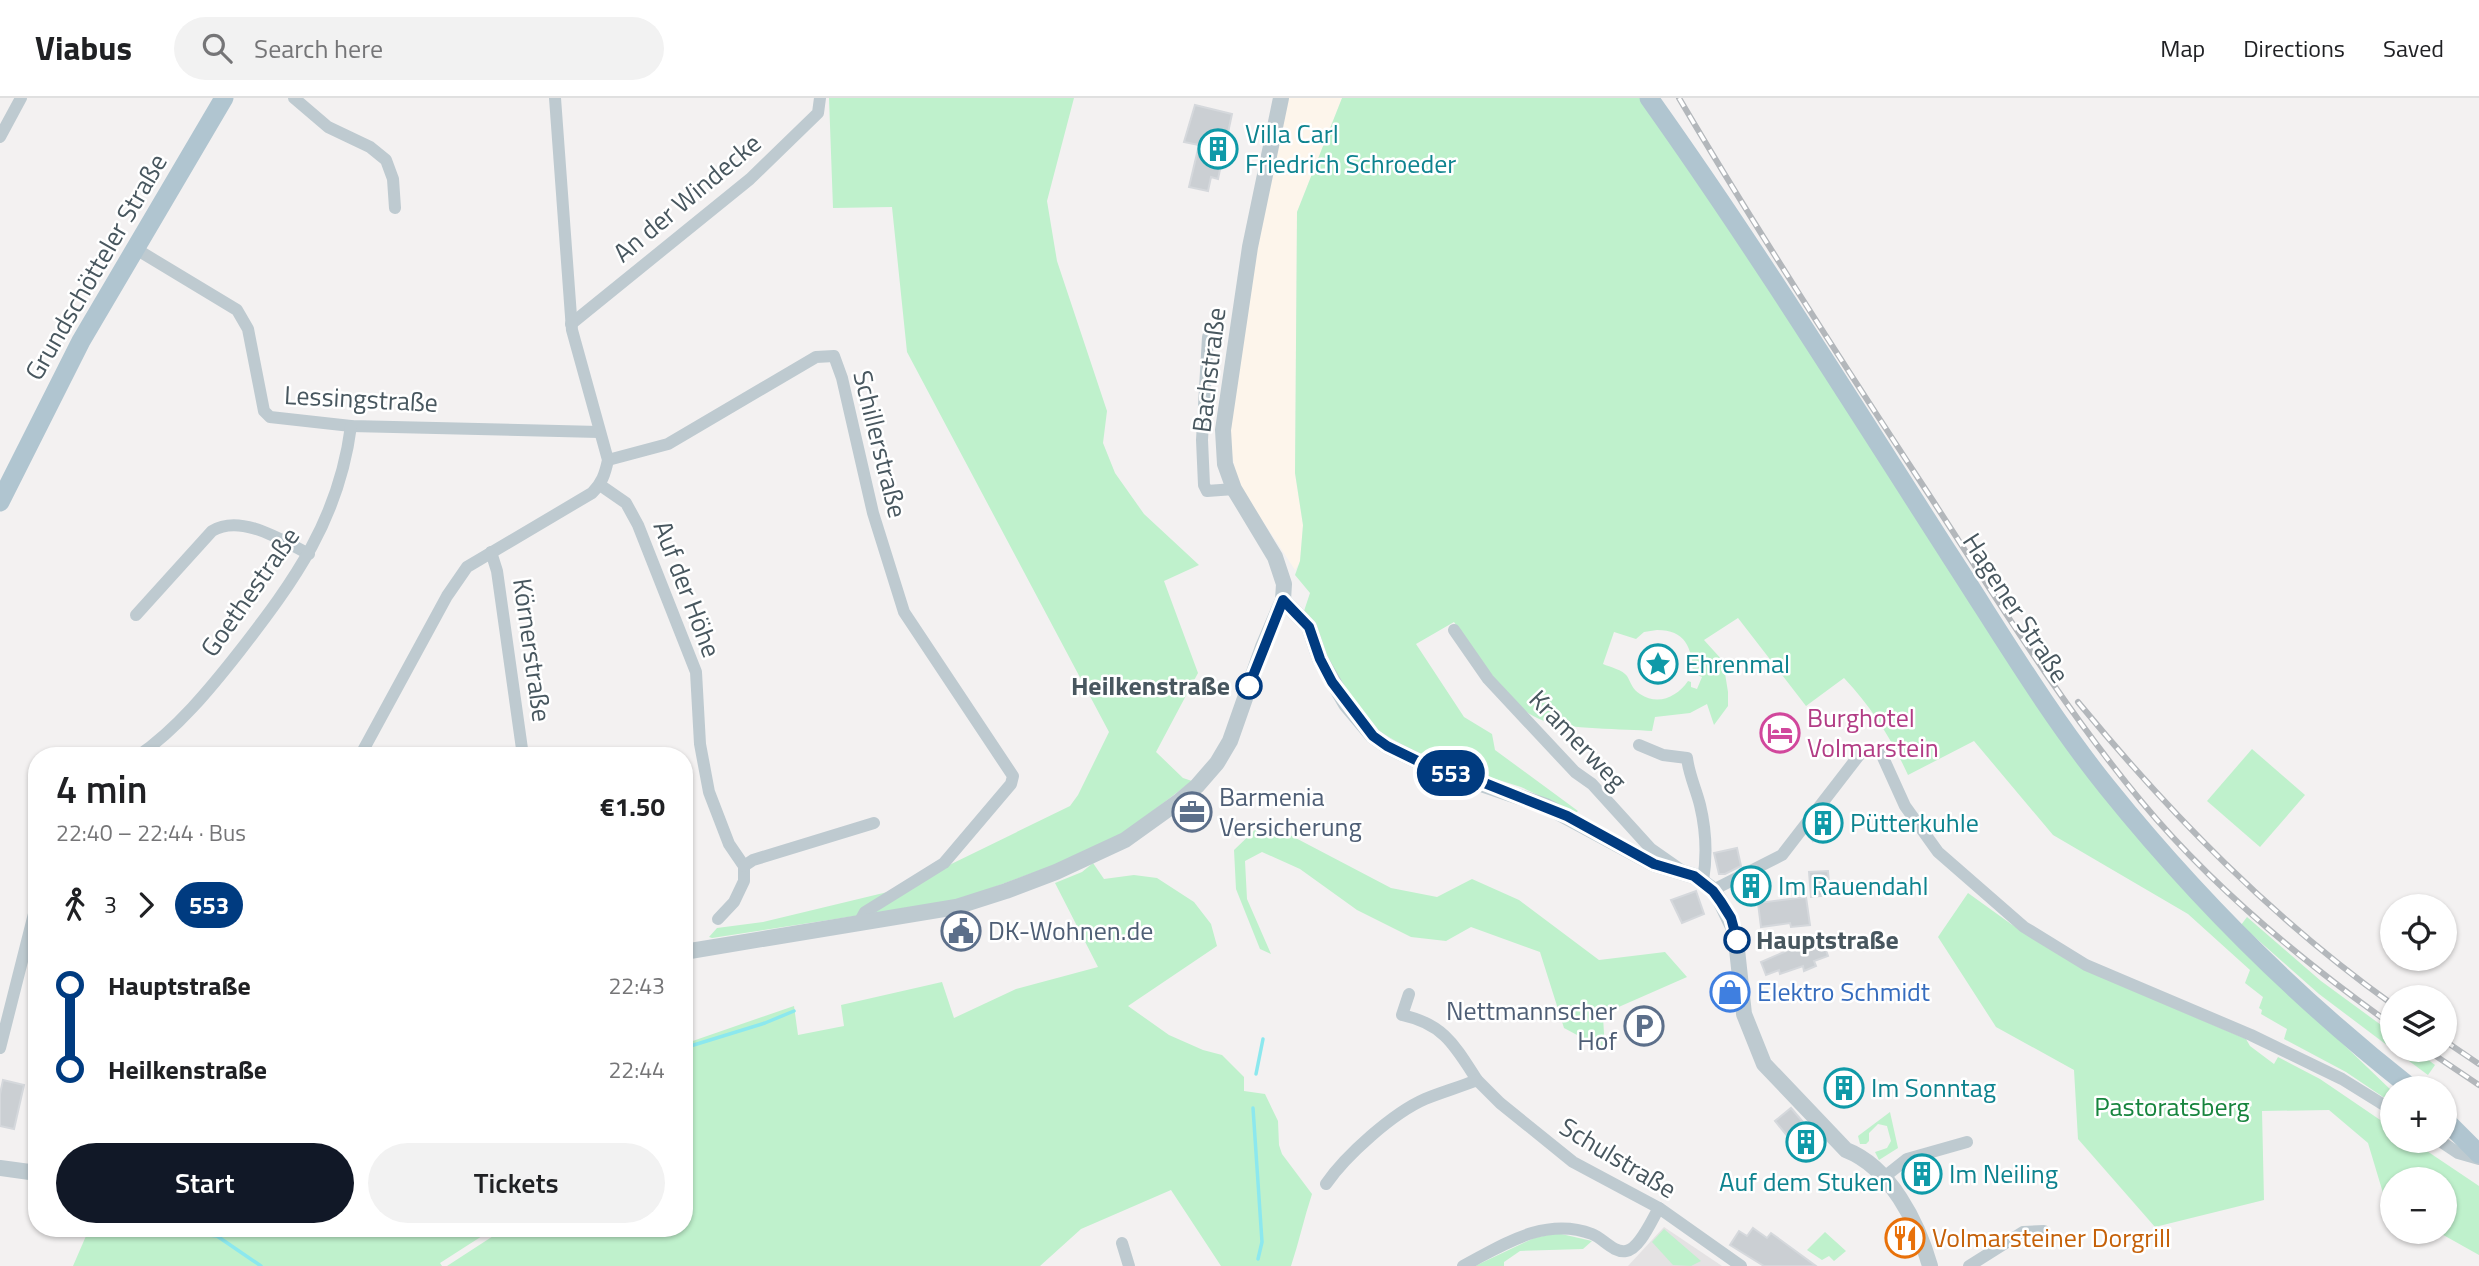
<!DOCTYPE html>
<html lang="en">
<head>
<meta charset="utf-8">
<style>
  :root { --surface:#fff; --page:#f2f2f2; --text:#202124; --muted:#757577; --line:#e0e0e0; --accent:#111827 }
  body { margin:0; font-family:"Titillium Web",sans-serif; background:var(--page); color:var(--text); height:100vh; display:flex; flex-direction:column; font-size:26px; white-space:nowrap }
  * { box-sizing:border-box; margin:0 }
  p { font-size:23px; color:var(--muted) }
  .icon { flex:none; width:38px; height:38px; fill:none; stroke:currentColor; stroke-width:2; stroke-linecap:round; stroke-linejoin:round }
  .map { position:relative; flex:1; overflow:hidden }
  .details { position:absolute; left:28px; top:649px; width:665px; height:490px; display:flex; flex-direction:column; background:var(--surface); border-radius:28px; box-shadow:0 2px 5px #0004 }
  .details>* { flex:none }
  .badge { padding:0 14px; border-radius:23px; font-size:24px; line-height:46px }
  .buttons { position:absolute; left:2380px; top:796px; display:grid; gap:14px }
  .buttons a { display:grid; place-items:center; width:77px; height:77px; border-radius:50%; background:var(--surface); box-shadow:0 2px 5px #0004; font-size:35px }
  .map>.badge { position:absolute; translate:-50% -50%; box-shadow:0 0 0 4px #fff }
  .legs { display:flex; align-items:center; gap:10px; height:77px; padding:0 28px; font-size:23px }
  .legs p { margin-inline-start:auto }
  .summary { display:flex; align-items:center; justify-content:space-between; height:119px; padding:0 28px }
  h1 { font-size:38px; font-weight:600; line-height:52px }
  .action { display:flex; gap:14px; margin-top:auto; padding:14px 28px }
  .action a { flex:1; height:80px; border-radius:42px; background:var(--accent); color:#fff; font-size:28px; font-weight:600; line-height:80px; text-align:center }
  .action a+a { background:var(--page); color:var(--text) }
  ul { padding:0 28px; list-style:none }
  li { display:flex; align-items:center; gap:24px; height:84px; font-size:26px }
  li i { display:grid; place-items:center; width:10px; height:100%; margin:0 9px; background:currentColor }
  li i::after { content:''; width:18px; height:18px; margin:-9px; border:5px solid; border-radius:50%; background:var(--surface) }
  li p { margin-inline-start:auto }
  li:first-child i { background:linear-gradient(#0000 50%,currentColor 0) }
  li:last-child i { background:linear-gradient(currentColor 50%,#0000 0) }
  header { display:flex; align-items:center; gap:42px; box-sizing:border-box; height:98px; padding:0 35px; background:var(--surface); border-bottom:2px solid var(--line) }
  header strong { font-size:33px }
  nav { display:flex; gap:38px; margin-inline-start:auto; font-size:24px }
  .search { width:490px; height:63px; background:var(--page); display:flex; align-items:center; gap:18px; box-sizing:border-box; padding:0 24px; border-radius:38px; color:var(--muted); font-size:26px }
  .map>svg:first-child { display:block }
  .commercial { fill:#fdf5eb }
  .education { fill:#e4e2e3 }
  .green { fill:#bff1cc; fill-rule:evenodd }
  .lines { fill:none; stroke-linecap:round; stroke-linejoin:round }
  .stream { stroke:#8ce8ee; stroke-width:3.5 }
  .building { fill:#cbcfd3; stroke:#d5d8dc; stroke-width:2 }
  .minor { stroke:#becad0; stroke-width:12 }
  .tertiary { stroke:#becad0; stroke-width:16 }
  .primary { stroke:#b0c5d0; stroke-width:19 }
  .rail-casing { stroke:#b3b7bb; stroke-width:6 }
  .rail { stroke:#fff; stroke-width:3.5; stroke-dasharray:10; stroke-linecap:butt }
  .line-1-casing { stroke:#fff; stroke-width:16 }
  .line-1 { stroke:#003b80; stroke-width:10 }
  .stop-1-dot { fill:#fff; stroke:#003b80; stroke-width:3.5 }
  .labels { text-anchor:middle; stroke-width:5; stroke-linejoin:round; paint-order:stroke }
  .culture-label { font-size:26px; fill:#0d838f; stroke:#fff; text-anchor:start }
  .street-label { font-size:26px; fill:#48575f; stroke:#fff }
  .stop-label { font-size:26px; font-weight:bold; fill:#48575f; stroke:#fff; text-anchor:end }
  .hotel-label { font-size:26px; fill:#b23c85; stroke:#fff; text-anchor:start }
  .service-label { font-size:26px; fill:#4e5e75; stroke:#fff; text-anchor:start }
  .shop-label { font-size:26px; fill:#366cbe; stroke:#fff; text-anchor:start }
  .park-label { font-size:26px; fill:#16843d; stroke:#fff }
  .food-label { font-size:26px; fill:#c56008; stroke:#fff; text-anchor:start }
</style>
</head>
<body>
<header>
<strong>Viabus</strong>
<div class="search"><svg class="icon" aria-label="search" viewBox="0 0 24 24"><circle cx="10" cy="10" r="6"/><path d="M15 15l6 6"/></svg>Search here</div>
<nav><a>Map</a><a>Directions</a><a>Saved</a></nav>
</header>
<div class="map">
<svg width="2479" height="1168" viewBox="0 0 2479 1168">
  <rect width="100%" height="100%" fill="#f3f1f1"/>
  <polygon class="commercial" points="1285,0 1342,0 1297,114 1295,375 1303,427 1300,464 1295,472 1238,385 1227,332 1253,151"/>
  <polygon class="education" points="1664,1129 1722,1168 1628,1168"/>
  <g class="green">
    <polygon points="829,0 1074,0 1047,103 1057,163 1107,313 1103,345 1115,375 1144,416 1199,467 1164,483 1198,575 1156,654 1183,680 1192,683 1124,735 1079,758 959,802 712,840 709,839 717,830 763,824 900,791 1070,708 1078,697 1109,634 907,254 892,109 833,110"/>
    <path d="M1342,0H1642L2098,688L2342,945L2392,993V1005L2346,974L2284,941L2287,931L2261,916L2262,912L2259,910L2263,899L2245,885L2250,872L2188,816L2053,737L1974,643L1908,677C1891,640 1872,610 1844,580L1806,608L1738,520L1704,542L1723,563L1728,594V608L1714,627L1707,606L1690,615L1655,619L1652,633C1625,631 1566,631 1544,623C1503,608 1477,557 1454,524L1416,546L1464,619L1492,636L1495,652L1578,713L1576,715L1521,689L1419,657L1377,632L1352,603L1326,558L1312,522L1304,513L1310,495L1295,477L1300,463L1303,427L1295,375L1297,114ZM1657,532C1685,532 1692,549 1693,575L1702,579L1697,591L1691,589V584L1688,583C1677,599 1658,608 1640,596C1633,592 1631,585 1627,578C1623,572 1610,569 1603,566L1614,534L1636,541L1644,534Z"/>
    <polygon points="2252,651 2305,697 2260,749 2207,703"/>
    <polygon points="1259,728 1288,736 1391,790 1437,799 1472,781 1519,802 1599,862 1665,854 1687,879 1605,915 1603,919 1605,952 1564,930 1540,854 1471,829 1446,843 1411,839 1357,812 1300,771 1262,754 1245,763 1247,801 1271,856 1260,851 1236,791 1234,752"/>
    <path d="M1093,765L1104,781L1134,777L1157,780L1194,804L1211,826L1217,848L1128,908L1169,937L1203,952L1222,957L1244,979V993L1265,996L1278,1023L1279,1047L1282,1056L1312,1096C1304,1120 1299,1144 1291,1168H1221L1171,1092L1081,1131L1040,1168H447L504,1131L684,1130V946L794,908L798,937L844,928L841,907L942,884L954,920L1016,891L1098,869L1055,785L1082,774Z"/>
    <polygon points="1968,795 2011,826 2083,871 2246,941 2250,948 2274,966 2278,959 2320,981 2392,1030 2392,1043 2412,1043 2479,1088 2479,1157 2438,1134 2445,1134 2445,1082 2392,1082 2392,1109 2386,1105 2368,1045 2329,1012 2262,1013 2264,1102 2155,1129 2078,1041 2074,972 1996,929 1938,839"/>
    <polygon points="2247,819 2321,883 2392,935 2392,951 2319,896 2241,827"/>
    <polygon points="2394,952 2415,952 2435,967 2428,977"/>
    <polygon points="1890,1014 1898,1050 1879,1062 1875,1054 1887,1050 1891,1043 1887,1028 1878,1026 1869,1035 1869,1043 1866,1046 1860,1046 1858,1038"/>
    <polygon points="89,1131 89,1130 493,1131 440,1165 442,1168 73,1168"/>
    <polygon points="1664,1131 1701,1163 1691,1168 1673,1167 1652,1144"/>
    <polygon points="1825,1134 1846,1153 1834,1163 1829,1158 1822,1162 1807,1152"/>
    <polygon points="1557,1135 1592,1143 1583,1151 1520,1153 1504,1164 1504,1168 1475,1168 1534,1140"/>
  </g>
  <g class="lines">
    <g class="stream">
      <polyline points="684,950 765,925 794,913"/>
      <polyline points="1256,976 1263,941"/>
      <polyline points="1253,1010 1262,1144 1258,1161"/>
      <polyline points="164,1131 217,1138 261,1168"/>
    </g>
  </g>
  <g class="building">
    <polygon points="1195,7 1232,16 1218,81 1211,79 1208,93 1189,89 1199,47 1184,44"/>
    <polygon points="1829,710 1841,726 1834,727 1813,743 1809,737"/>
    <polygon points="1737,750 1741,768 1725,776 1719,776 1714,755"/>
    <polygon points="1828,773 1830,797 1811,799 1809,774"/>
    <polygon points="1765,776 1770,787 1742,804 1734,791"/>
    <polygon points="1696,793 1704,816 1682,825 1671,802"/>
    <polygon points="1806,799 1810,827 1791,829 1790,825 1761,829 1758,805"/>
    <polygon points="1821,838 1828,858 1814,863 1816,868 1804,873 1803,868 1780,876 1779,872 1766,877 1761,864"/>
    <polygon points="1852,978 1858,991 1835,1001 1829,988"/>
    <polygon points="3,982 24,987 14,1031 0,1028 0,996"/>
    <polygon points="1791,1010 1821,1045 1803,1057 1775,1023"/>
    <polygon points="1932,1063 1939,1082 1918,1091 1915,1085 1911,1088 1906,1073"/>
    <polygon points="1753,1130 1767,1140 1771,1135 1816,1168 1764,1168 1730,1147 1739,1133 1747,1138"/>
  </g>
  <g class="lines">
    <g class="minor">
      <polyline points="294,0 328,29 370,49 386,62 393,81 395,110"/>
      <polyline points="0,39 21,0"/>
      <polyline points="136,151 237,212 248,231 264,313 270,319 351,328 599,334"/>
      <polyline points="571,226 750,81 818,15 820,0"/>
      <polyline points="1208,239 1202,342 1204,387 1207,393 1234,391"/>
      <polyline points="608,362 668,346 816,259 834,258 842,280 873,415 904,514 1013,678 1011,686 944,765 865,814 860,823"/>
      <polyline points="600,387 626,405 638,427 696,574 700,646 709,694 729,746 744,768 744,783 734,804 718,821"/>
      <polyline points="491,454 497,473 523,658"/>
      <path d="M136,517L212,433C241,415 283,443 309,456"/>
      <polyline points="1454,532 1488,581 1575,674 1592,686 1651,751 1681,772"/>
      <path d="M1639,647L1663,657L1687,660C1689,677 1696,691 1700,707C1706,732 1707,759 1703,783"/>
      <path d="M138,658C177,631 210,591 239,554C295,482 339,421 351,328"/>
      <path d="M360,658L447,498L467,469L592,395C602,385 605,376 608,362L572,232L555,0"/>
      <polyline points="744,768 753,762 874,725"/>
      <polyline points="1713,792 1782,757 1860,656 1876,652 1881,655 1905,708 1938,754 2024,829 2086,867 2251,937 2342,981 2392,1012"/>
      <path d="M1409,896L1402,917C1444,926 1455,948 1477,982"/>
      <polyline points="0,950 37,804"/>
      <polyline points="2440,1043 2458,1055 2479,1061"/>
      <polyline points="31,1074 37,1059"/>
      <polyline points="1883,1080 1907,1061 1967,1044"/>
      <path d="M1326,1086C1346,1057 1393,1015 1425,1001C1442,994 1460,989 1477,982L1500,1005L1573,1064L1659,1110L1741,1168"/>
      <polyline points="1122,1145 1129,1168"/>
      <path d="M1463,1168C1503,1147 1545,1118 1592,1136C1603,1140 1613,1155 1626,1153C1640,1151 1652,1121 1659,1110"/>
      <polyline points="1969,1168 2023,1134 2044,1133"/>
    </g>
    <g class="tertiary">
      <path d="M1283,502L1309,529L1320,561L1346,606L1373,638L1387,648L1428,668L1546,708L1654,766L1694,778L1713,792L1721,804L1735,833L1744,916L1764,966L1846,1052C1890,1069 1918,1125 1930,1168"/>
      <polyline points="684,854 956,809 1006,793 1056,774 1125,742 1178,704 1197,688 1217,665 1230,643 1263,549 1283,502 1284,486 1275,459 1234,391 1225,366 1223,332 1250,149 1281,0"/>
      <polyline points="0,1070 37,1075"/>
    </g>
    <g class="primary">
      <path d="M1649,0C1755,149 1852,305 1951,459C2001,536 2049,617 2107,689C2197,801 2298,901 2411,990"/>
      <polyline points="0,404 81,243 224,0"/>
      <polyline points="2445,1022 2479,1056"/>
    </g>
    <g class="rail-casing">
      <g id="rail">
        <path d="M1679,0C1756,131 1839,259 1922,386C1992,493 2059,604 2141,703C2212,789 2302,863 2392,927"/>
        <path d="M2078,604C2171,717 2272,820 2392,906"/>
        <polyline points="2445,943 2479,966"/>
        <polyline points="2427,952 2479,987"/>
      </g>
    </g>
    <use href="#rail" class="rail"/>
  </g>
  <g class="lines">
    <g class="line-1-casing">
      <polyline id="line-1" points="1249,588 1283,502 1309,529 1320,561 1332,584 1373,638 1387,648 1428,668 1482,684 1567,718 1654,766 1694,778 1713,793 1721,804 1731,820 1737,842"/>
    </g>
    <use href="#line-1" class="line-1"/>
  </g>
  <defs>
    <g id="building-ring" transform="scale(2.0125)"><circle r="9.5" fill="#fff" stroke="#0f9aa8" stroke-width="1.5"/><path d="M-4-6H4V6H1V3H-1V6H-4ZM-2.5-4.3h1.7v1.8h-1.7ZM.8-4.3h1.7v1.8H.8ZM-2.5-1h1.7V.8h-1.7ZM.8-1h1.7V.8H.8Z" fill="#0f9aa8"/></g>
    <g id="sight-ring" transform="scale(2.0125)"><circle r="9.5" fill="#fff" stroke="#0f9aa8" stroke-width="1.5"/><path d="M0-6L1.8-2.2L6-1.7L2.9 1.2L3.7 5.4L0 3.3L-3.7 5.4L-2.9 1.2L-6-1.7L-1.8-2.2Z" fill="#0f9aa8"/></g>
    <g id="hotel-ring" transform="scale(2.0125)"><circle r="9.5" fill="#fff" stroke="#d1479c" stroke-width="1.5"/><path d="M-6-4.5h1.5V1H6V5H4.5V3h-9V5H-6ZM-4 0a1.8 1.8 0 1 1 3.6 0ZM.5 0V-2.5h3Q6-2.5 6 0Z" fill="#d1479c"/></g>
    <g id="office-ring" transform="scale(2.0125)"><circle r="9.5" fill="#fff" stroke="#5c6f8a" stroke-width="1.5"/><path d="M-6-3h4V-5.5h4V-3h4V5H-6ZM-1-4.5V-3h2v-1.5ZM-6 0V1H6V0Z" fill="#5c6f8a"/></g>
    <g id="civic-ring" transform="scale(2.0125)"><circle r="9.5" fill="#fff" stroke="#5c6f8a" stroke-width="1.5"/><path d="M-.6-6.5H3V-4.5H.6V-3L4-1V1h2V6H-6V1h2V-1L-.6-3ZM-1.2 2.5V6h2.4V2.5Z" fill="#5c6f8a"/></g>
    <g id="shop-ring" transform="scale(2.0125)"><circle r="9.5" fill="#fff" stroke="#3f7fe0" stroke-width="1.5"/><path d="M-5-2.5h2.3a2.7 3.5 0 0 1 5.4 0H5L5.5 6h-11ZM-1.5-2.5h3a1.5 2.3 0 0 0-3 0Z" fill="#3f7fe0"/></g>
    <g id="parking-ring" transform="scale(2.0125)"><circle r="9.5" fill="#fff" stroke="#5c6f8a" stroke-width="1.5"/><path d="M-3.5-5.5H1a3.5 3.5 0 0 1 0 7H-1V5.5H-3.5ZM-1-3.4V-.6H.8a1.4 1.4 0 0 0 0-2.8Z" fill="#5c6f8a"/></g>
    <g id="restaurant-ring" transform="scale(2.0125)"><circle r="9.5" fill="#fff" stroke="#e8710a" stroke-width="1.5"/><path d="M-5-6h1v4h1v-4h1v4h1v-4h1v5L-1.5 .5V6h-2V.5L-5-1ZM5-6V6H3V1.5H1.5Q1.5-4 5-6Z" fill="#e8710a"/></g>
  </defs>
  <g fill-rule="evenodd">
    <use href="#building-ring" x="1218" y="51"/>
    <use href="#sight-ring" x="1658" y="566"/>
    <use href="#hotel-ring" x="1780" y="635"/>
    <use href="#office-ring" x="1192" y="714"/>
    <use href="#building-ring" x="1823" y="725"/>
    <use href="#building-ring" x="1751" y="788"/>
    <use href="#civic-ring" x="961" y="833"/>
    <use href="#shop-ring" x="1730" y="894"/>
    <use href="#parking-ring" x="1644" y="928"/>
    <use href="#building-ring" x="1844" y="990"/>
    <use href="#building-ring" x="1806" y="1044"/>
    <use href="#building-ring" x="1922" y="1076"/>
    <use href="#restaurant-ring" x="1905" y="1140"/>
  </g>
  <g class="stop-1-dot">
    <circle cx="1249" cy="588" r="12"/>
    <circle cx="1737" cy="842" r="12"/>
  </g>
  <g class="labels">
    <g class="culture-label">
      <text x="1245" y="45">Villa Carl<tspan x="1245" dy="30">Friedrich Schroeder</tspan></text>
      <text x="1685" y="575">Ehrenmal</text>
      <text x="1850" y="734">Pütterkuhle</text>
      <text x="1778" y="797">Im Rauendahl</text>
      <text x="1871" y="999">Im Sonntag</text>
      <text x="1949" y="1085">Im Neiling</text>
      <text x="1806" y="1093" text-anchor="middle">Auf dem Stuken</text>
    </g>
    <g class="street-label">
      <text transform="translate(687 100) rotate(-40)" y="9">An der Windecke</text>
      <text transform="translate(96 169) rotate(-60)" y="9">Grundschötteler Straße</text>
      <text transform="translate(1209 272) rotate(-83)" y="9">Bachstraße</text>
      <text transform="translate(361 301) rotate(3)" y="9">Lessingstraße</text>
      <text transform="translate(880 346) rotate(76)" y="9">Schillerstraße</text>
      <text transform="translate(687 491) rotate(69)" y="9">Auf der Höhe</text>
      <text transform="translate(250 494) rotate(-55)" y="9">Goethestraße</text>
      <text transform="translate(2016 510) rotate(57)" y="9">Hagener Straße</text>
      <text transform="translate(532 552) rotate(82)" y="9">Körnerstraße</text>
      <text transform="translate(1578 642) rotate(46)" y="9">Kramerweg</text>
      <text transform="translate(1618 1060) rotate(31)" y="9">Schulstraße</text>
    </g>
    <g class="stop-label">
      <text x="1230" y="597">Heilkenstraße</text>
      <text x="1756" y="851" text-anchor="start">Hauptstraße</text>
    </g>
    <g class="hotel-label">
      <text x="1807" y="629">Burghotel<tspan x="1807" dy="30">Volmarstein</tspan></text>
    </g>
    <g class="service-label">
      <text x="1219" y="708">Barmenia<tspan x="1219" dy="30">Versicherung</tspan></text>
      <text x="988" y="842">DK-Wohnen.de</text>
      <text x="1617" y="922" text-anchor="end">Nettmannscher<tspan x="1617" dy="30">Hof</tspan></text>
    </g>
    <g class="shop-label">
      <text x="1757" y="903">Elektro Schmidt</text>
    </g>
    <g class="park-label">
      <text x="2172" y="1018">Pastoratsberg</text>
    </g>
    <g class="food-label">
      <text x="1932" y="1149">Volmarsteiner Dorgrill</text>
    </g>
  </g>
</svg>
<div class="buttons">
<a><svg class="icon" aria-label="locate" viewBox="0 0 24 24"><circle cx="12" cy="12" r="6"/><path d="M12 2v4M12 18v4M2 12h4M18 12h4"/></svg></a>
<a><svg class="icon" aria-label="layers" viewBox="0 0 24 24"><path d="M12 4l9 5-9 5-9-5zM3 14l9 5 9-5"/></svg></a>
<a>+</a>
<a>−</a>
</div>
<b class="badge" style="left:1451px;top:675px;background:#003b80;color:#fff">553</b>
<section class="details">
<div class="summary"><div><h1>4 min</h1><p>22:40 – 22:44 · Bus</p></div><b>€1.50</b></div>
<div class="legs"><svg class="icon" aria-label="walk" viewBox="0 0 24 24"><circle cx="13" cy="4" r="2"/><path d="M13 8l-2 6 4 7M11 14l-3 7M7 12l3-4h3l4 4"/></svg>3<svg class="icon" aria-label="forward" viewBox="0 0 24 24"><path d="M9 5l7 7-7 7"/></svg><b class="badge" style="background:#003b80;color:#fff">553</b></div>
<ul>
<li><i style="color:#003b80"></i><b>Hauptstraße</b><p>22:43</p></li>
<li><i style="color:#003b80"></i><b>Heilkenstraße</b><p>22:44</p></li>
</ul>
<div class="action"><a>Start</a><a>Tickets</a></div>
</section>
</div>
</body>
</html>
